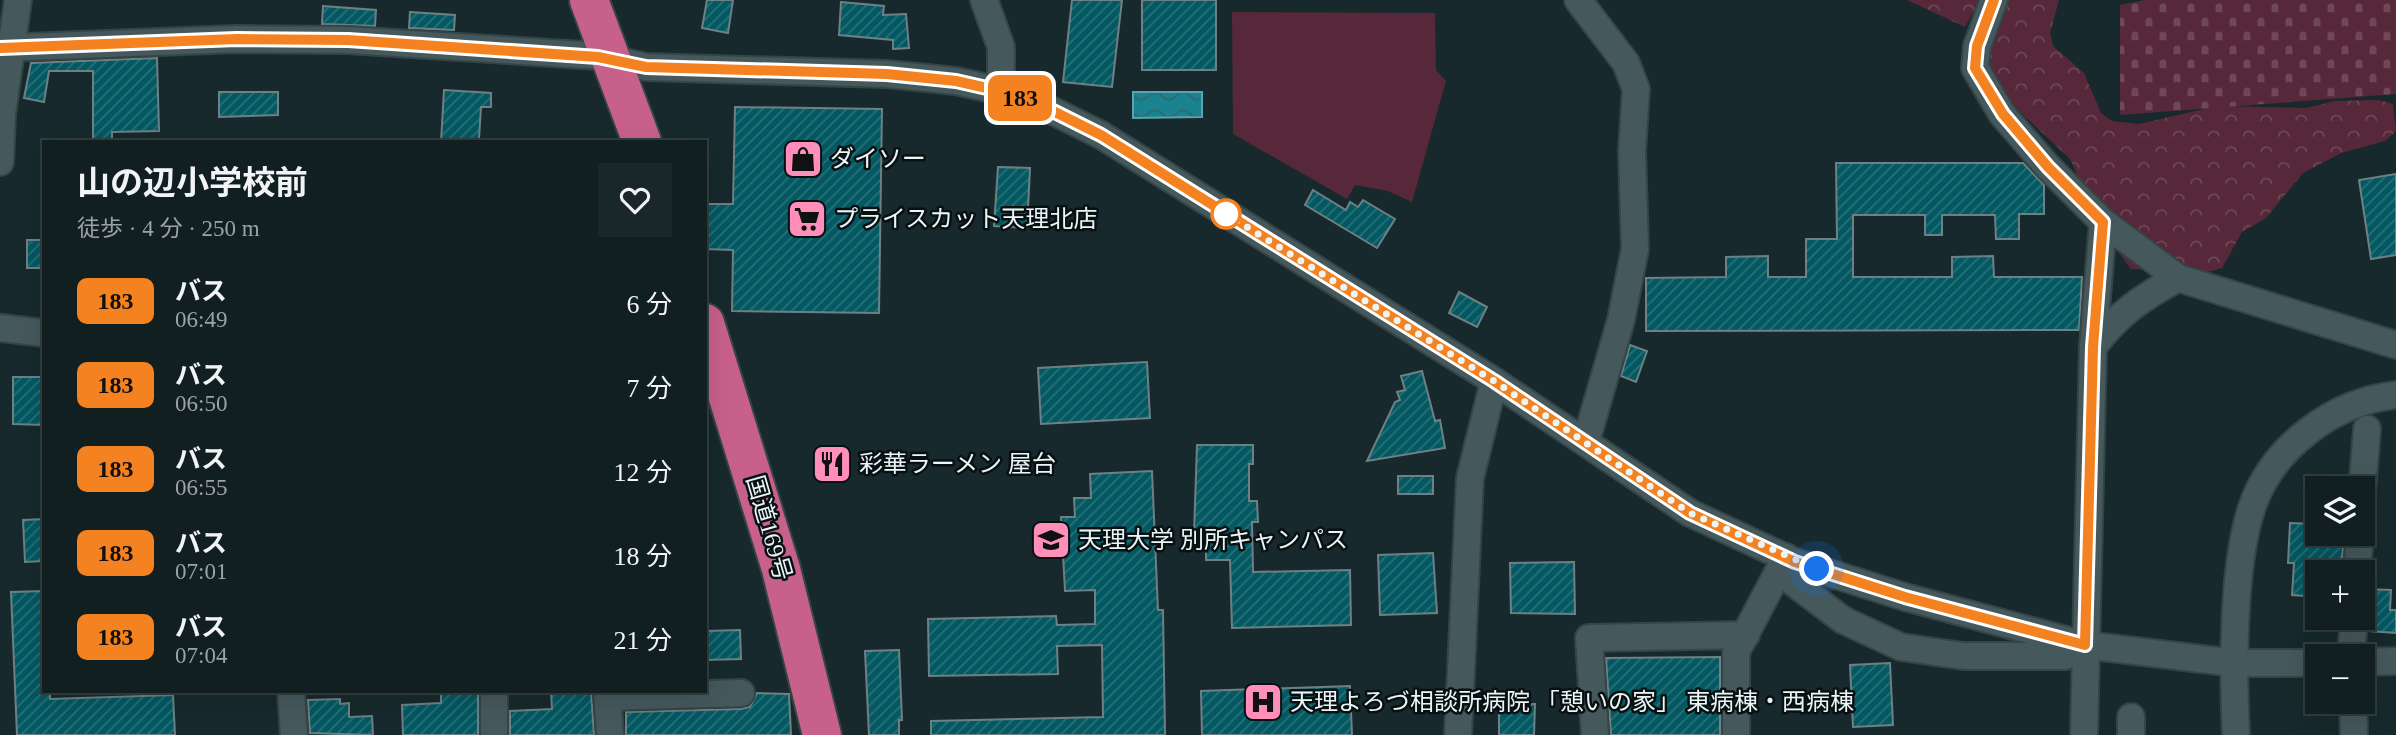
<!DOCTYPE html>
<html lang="ja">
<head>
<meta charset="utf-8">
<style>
  :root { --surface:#111f21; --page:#1a272a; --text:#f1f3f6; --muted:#9ca2a5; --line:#303d3f }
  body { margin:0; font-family:"Times New Roman","Noto Sans JP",serif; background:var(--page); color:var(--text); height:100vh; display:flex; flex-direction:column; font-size:26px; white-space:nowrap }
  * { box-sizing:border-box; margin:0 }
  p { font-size:23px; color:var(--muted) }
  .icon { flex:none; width:38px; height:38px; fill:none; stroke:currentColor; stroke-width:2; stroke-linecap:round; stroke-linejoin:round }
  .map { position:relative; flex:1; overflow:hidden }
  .details { position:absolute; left:42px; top:140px; width:665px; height:553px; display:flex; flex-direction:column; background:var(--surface); border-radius:0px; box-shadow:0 7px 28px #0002,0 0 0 2px var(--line) }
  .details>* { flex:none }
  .badge { padding:0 14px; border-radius:10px; font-size:24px; line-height:46px }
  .buttons { position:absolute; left:2305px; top:476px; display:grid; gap:14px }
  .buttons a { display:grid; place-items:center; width:70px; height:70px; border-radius:0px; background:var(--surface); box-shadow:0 7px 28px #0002,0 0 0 2px var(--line); font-size:35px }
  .you { position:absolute; width:35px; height:35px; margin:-18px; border:5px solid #fff; border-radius:50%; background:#1a73e8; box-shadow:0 0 0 10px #1a73e833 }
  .map>.badge { position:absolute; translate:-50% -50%; box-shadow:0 0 0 4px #fff }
  .round { display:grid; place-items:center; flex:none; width:74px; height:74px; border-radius:0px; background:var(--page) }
  .head { display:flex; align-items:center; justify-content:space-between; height:119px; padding:0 35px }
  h1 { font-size:33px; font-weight:700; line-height:52px }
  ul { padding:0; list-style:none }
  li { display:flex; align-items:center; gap:21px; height:84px; padding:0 35px }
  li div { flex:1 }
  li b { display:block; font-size:26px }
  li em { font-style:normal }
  li .badge { min-width:77px; font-weight:700; text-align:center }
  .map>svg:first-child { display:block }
  .forest { fill:url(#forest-crowns) }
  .cemetery { fill:url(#cemetery-stones) }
  .pitch { fill:#56283a }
  .water { fill:url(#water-waves); stroke:#59a4af; stroke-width:2 }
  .building { fill:url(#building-hatch); stroke:#6d8184; stroke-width:2 }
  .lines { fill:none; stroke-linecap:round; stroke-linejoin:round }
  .minor-casing { stroke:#354446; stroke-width:30 }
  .highway-casing { stroke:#354446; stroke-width:42 }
  .minor { stroke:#45585c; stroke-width:26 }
  .highway { stroke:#c8618a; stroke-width:38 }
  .line-casing { stroke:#fff; stroke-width:16 }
  .line { stroke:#f58220; stroke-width:10 }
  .walk { stroke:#eaf5f7; stroke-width:7; stroke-dasharray:0 12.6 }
  .stop-dot { fill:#fff; stroke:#f58220; stroke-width:3.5 }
  .labels { text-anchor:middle; stroke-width:5; stroke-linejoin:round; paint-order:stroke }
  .poi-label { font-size:24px; fill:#eaf5f7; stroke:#091012; text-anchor:start }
  .street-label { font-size:24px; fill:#eaf5f7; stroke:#091012 }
</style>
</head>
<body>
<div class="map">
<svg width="2396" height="735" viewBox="0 0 2396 735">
  <defs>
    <pattern id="forest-crowns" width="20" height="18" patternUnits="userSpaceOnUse" patternTransform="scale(1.75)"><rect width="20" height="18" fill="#56283a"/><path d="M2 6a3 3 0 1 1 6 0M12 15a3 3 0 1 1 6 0" fill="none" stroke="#6e4857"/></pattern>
    <pattern id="cemetery-stones" width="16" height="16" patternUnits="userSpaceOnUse" patternTransform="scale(1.75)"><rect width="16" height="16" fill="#56283a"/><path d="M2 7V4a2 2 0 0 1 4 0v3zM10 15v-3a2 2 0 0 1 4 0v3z" fill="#6e4857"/></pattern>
    <pattern id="water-waves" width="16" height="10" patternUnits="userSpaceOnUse" patternTransform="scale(1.75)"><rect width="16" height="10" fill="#1b8290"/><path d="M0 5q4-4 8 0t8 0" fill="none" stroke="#2e6970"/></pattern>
    <pattern id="building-hatch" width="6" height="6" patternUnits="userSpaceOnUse" patternTransform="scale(1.75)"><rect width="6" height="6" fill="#035862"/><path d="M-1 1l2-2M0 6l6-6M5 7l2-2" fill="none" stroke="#287179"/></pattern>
  </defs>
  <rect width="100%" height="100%" fill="#17292c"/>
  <g class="forest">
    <polygon points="1907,0 1980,0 1965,27"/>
    <polygon points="1998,0 2059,0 2050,33 2053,46 2084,73 2101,113 2112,121 2139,124 2217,106 2306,108 2335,101 2379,100 2393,104 2396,131 2385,141 2341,153 2303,173 2266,218 2242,232 2222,268 2207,272 2131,269 2100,227 2070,159 1982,76"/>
  </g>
  <polygon class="cemetery" points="2145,0 2396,0 2396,94 2120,115 2120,5"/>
  <polygon class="pitch" points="1232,12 1435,13 1436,70 1446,81 1412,202 1388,191 1355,185 1347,199 1233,134"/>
  <polygon class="water" points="1133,92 1202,92 1202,117 1133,118"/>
  <g class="building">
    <polygon points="707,0 733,0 728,33 702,28"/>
    <polygon points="1072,0 1122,0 1112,87 1063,82"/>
    <rect x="1142" y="0" width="74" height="70"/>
    <polygon points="841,2 884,6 883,15 906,14 909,48 893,49 893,40 839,35"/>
    <polygon points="323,6 376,10 375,26 322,24"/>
    <polygon points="410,12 455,15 454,30 409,28"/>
    <polygon points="157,58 159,131 112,132 112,142 93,142 93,71 49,71 44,102 24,98 31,63"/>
    <polygon points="444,90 491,93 491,107 481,107 479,139 441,142"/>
    <polygon points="219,92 278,92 278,115 219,117"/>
    <polygon points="735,107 882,109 879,313 732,311 733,250 705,249 705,204 733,204"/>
    <polygon points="1836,163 2023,163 2044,185 2044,214 2019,214 2019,239 1996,239 1995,215 1942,215 1942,235 1925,235 1925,215 1853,215 1853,277 1952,277 1952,257 1993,256 1994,277 2082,277 2079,330 1646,331 1646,278 1726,277 1726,257 1768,256 1768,277 1806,277 1806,239 1837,239"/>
    <polygon points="998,167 1030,168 1027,228 994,226"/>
    <polygon points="2396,174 2396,255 2371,259 2359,180"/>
    <polygon points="1313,190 1346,210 1350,202 1358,207 1363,200 1395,219 1377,248 1305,205"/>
    <rect x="27" y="240" width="17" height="28"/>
    <polygon points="1459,292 1487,307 1477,327 1449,313"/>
    <polygon points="1630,345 1647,351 1636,382 1621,376"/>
    <polygon points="1147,362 1150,418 1041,424 1038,368"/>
    <polygon points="1422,371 1435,421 1440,420 1445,448 1367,461 1395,402 1400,400 1397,392 1405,390 1401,376"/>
    <polygon points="13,377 44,377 44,425 13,424"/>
    <polygon points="1197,445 1253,445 1253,464 1249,464 1249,501 1257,501 1258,522 1252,522 1253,572 1350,570 1351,625 1232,628 1230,560 1206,560 1206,534 1194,534"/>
    <polygon points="1152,471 1158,610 1163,610 1165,735 931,735 931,721 1103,717 1102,645 1057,646 1058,674 929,676 928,619 1056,616 1057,625 1095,624 1095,590 1065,591 1061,517 1075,517 1074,498 1091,498 1090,474"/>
    <rect x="1398" y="476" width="35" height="18"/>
    <polygon points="44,519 44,561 25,562 23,520"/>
    <polygon points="2290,523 2317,524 2317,534 2344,534 2341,572 2317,572 2317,597 2292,595 2294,563 2288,563"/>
    <polygon points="1433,553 1437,613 1380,615 1378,555"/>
    <polygon points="1574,562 1575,614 1511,613 1510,563"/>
    <polygon points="2364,589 2391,590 2390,610 2396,610 2396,633 2369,631 2368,612 2363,605"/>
    <polygon points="44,591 44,691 50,691 50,699 173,695 175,735 17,735 11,592"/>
    <polygon points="740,630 741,659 705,660 705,631"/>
    <polygon points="899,650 902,720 899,720 899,735 869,735 865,651"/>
    <polygon points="1720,657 1720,735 1611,735 1606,658"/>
    <polygon points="1890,663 1893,725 1853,727 1850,665"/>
    <polygon points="1350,686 1352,735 1202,735 1201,691"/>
    <polygon points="441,691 478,691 478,735 403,735 402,705 441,703"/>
    <polygon points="551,691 591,691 594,735 510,735 510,711 552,709"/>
    <polygon points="757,693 789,694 791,735 626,735 626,712 741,709 750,707"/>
    <polygon points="340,699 340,704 349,703 349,717 372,716 373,735 310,733 308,700"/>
    <polygon points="1499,704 1535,704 1534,735 1499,735"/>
  </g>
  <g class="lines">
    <g class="minor-casing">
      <g id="minor">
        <polyline points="984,0 1001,47 1001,91"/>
        <polyline points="1578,0 1626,63 1636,89 1632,151 1635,249 1621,320 1586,441"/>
        <polyline points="1994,0 1977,46 1975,68 2002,114 2048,167 2103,222 2178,278 2396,345"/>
        <polyline points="0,48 237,39 348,40 599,56 646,67 887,74 956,81 1001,91 1041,105 1101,135 1494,381 1690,513 1795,562 1905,597 2085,645 2235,663 2317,663"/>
        <polyline points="0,162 2,114 18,0"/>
        <polyline points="0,328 44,333"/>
        <path d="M2093,347C2119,313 2141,298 2178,278"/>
        <polyline points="2362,492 2367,429"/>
        <polyline points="1786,557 1794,583 1843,620 1901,647 1963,656 2066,656 2085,645"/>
        <polyline points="2357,572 2360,534"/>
        <polyline points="2351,656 2354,618"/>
        <polyline points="2362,662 2396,661"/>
        <polyline points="291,691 294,735"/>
        <polyline points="607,691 610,735"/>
        <polyline points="608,697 741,693"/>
        <polyline points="2353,702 2354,735"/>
        <polyline points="494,735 494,691"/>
        <polyline points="1458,735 1470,478 1494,381"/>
        <polyline points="1595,735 1589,638 1746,635"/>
        <polyline points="1736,735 1736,652 1786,557"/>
        <polyline points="2084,735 2093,347 2103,222"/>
        <polyline points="2131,735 2131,717"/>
        <path d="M2236,735C2233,672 2232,567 2252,507C2273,446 2334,402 2396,395"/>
      </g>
    </g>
    <g class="highway-casing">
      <g id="highway">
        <polyline points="589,0 642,142"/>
        <polyline points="705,323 781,569 822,735"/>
      </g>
    </g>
    <use href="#minor" class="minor"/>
    <use href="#highway" class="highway"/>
  </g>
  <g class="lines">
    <g class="line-casing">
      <polyline id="line" points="0,48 237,39 348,40 598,57 646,67 887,74 956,81 1000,91 1041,105 1101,135 1494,381 1690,513 1795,562 1905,597 2085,645 2093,347 2103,222 2048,167 2003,114 1975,68 1977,46 1994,0"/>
    </g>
    <use href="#line" class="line"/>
    <polyline class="walk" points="1226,214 1494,381 1690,513 1817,569"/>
  </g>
  <defs>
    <g id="shop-square" transform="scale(2.0125)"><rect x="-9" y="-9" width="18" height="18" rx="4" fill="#ff8eba" stroke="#091012"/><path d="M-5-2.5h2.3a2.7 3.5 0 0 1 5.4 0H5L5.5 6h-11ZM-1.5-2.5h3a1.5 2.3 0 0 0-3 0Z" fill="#111"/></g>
    <g id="supermarket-square" transform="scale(2.0125)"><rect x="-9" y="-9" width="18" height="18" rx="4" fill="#ff8eba" stroke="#091012"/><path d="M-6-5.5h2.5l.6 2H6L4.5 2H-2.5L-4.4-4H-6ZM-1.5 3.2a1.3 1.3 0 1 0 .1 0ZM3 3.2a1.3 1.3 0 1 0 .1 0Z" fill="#111"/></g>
    <g id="restaurant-square" transform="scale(2.0125)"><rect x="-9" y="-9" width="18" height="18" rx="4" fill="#ff8eba" stroke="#091012"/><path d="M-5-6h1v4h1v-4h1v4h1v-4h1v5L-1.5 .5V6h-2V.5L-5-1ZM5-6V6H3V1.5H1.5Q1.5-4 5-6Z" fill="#111"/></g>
    <g id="university-square" transform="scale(2.0125)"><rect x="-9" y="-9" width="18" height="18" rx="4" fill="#ff8eba" stroke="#091012"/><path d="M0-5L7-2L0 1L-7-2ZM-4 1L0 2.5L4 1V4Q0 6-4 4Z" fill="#111"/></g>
    <g id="hospital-square" transform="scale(2.0125)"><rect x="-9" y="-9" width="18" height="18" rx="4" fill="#ff8eba" stroke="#091012"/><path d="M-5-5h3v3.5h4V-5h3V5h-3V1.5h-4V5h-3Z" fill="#111"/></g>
  </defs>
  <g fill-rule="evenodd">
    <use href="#shop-square" x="803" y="159"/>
    <use href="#supermarket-square" x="807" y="219"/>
    <use href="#restaurant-square" x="832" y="464"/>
    <use href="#university-square" x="1051" y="540"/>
    <use href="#hospital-square" x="1263" y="702"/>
  </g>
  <circle class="stop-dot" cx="1226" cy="214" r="14"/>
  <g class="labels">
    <g class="poi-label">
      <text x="830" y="167">ダイソー</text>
      <text x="834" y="227">プライスカット天理北店</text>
      <text x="859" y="472">彩華ラーメン 屋台</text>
      <text x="1078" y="548">天理大学 別所キャンパス</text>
      <text x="1290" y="710">天理よろづ相談所病院 「憩いの家」 東病棟・西病棟</text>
    </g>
    <g class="street-label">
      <text transform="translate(769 528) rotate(74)" y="8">国道169号</text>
    </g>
  </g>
</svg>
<div class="buttons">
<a><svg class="icon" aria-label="layers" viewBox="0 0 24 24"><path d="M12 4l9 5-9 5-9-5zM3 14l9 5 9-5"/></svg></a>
<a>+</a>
<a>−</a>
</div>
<div class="you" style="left:1817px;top:569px"></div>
<b class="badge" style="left:1020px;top:98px;background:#f58220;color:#111">183</b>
<section class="details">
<div class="head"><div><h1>山の辺小学校前</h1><p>徒歩 · 4 分 · 250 m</p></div><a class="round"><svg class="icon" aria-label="heart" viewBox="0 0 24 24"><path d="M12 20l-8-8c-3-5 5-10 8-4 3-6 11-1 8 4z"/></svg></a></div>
<ul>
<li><span class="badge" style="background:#f58220;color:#111">183</span><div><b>バス</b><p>06:49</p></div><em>6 分</em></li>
<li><span class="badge" style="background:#f58220;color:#111">183</span><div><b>バス</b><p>06:50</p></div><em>7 分</em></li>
<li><span class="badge" style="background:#f58220;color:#111">183</span><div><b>バス</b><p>06:55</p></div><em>12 分</em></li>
<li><span class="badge" style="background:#f58220;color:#111">183</span><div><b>バス</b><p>07:01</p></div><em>18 分</em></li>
<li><span class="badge" style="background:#f58220;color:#111">183</span><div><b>バス</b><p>07:04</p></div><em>21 分</em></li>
</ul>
</section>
</div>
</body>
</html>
